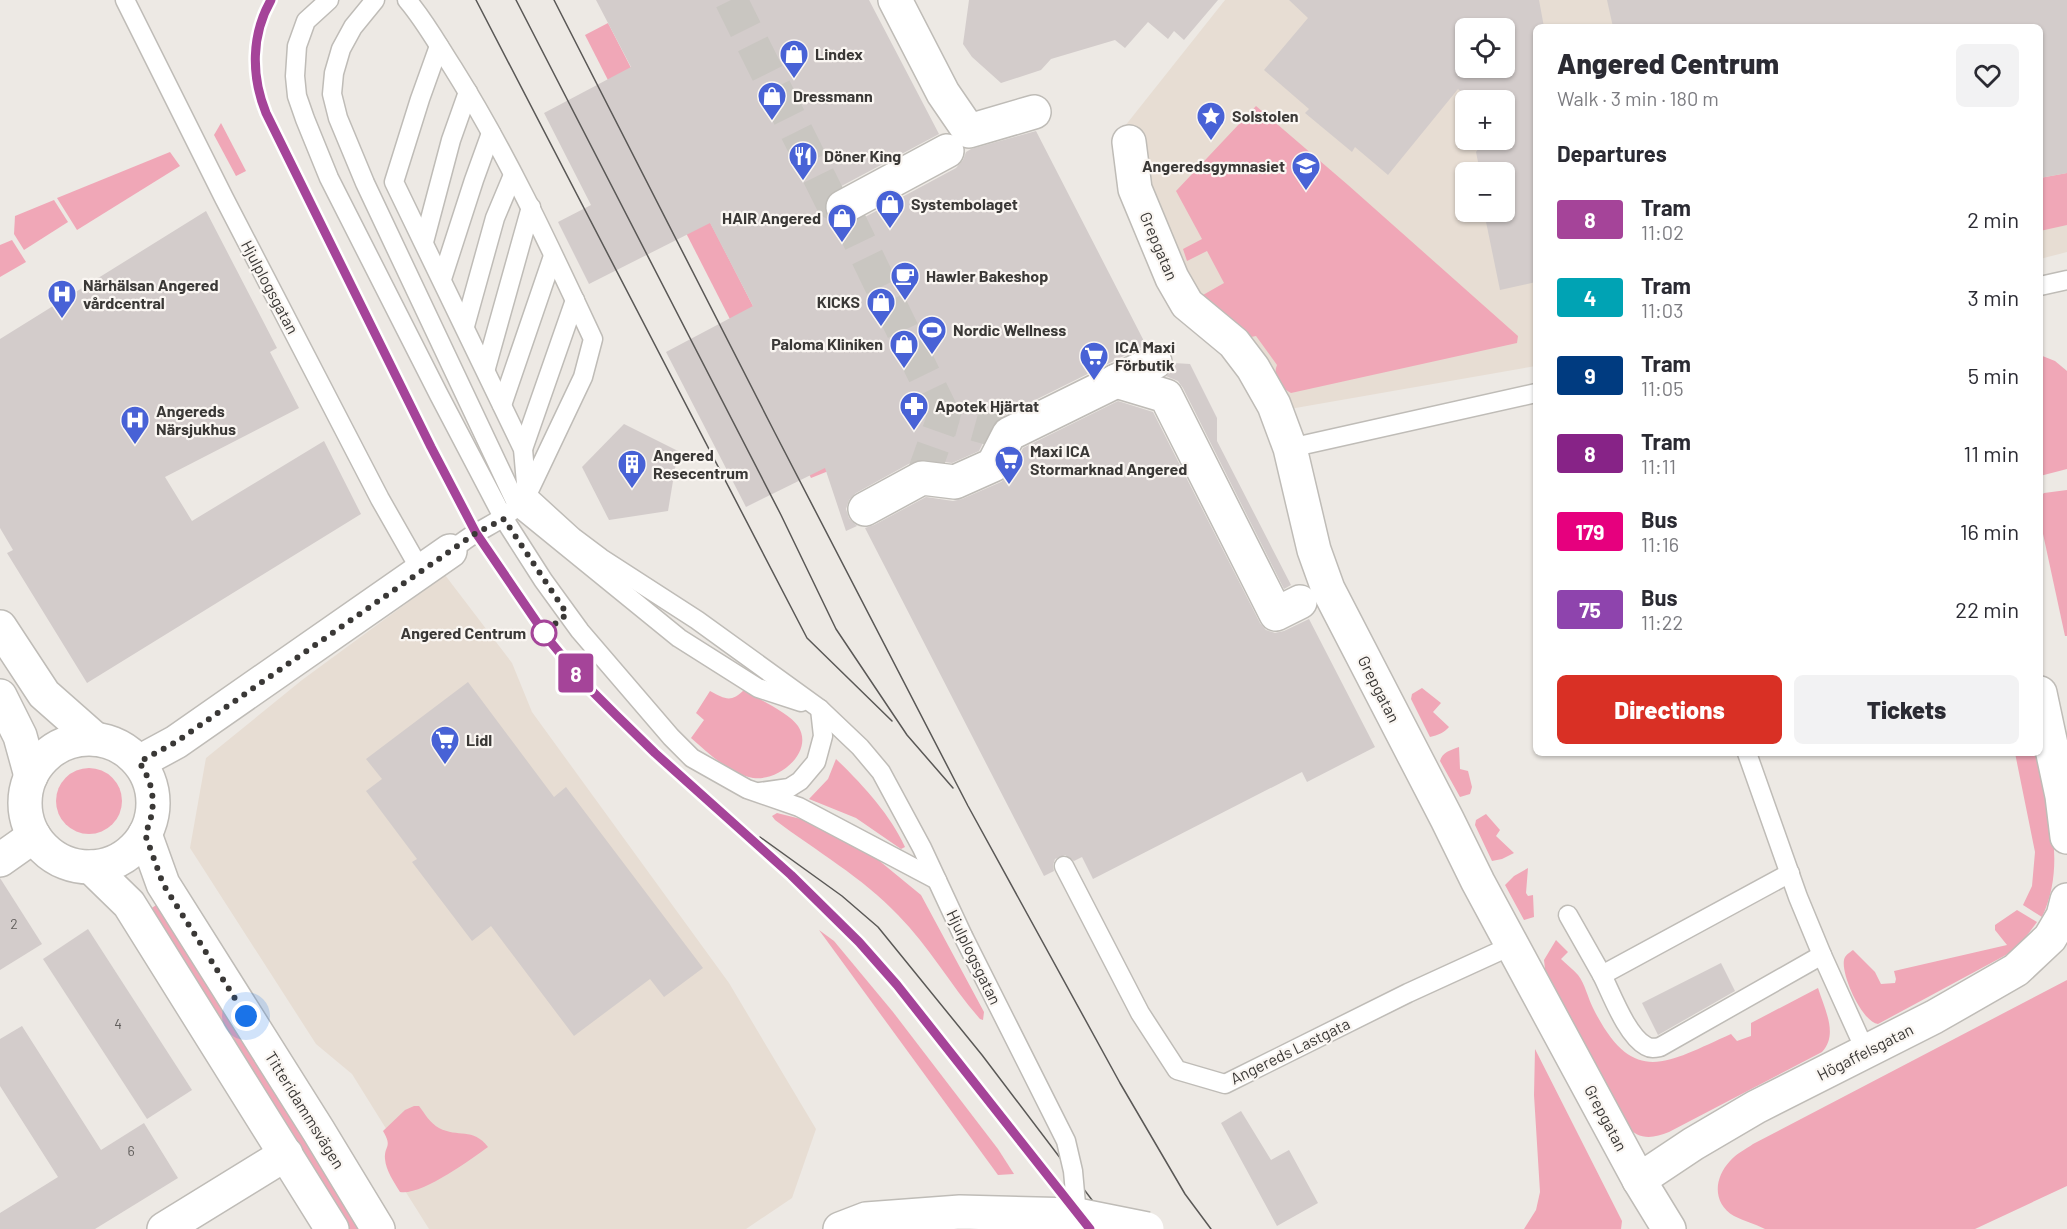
<!DOCTYPE html>
<html lang="en">
<head>
<meta charset="utf-8">
<style>
  :root { --surface:#fff; --page:#f2f2f3; --text:#2b2b33; --muted:#7c7c81; --accent:#d93025 }
  body { margin:0; font-family:Barlow,sans-serif; background:var(--page); color:var(--text); height:100vh; display:flex; flex-direction:column; font-size:22px; white-space:nowrap }
  * { box-sizing:border-box; margin:0 }
  p { font-size:20px; color:var(--muted) }
  .icon { flex:none; width:33px; height:33px; fill:none; stroke:currentColor; stroke-width:2; stroke-linecap:round; stroke-linejoin:round }
  .map { position:relative; flex:1; overflow:hidden }
  .drawer { position:absolute; left:1533px; top:24px; width:510px; height:732px; display:flex; flex-direction:column; background:var(--surface); border-radius:9px; box-shadow:0 2px 4px #0004 }
  .drawer>* { flex:none }
  .badge { padding:0 12px; border-radius:4px; font-size:21px; line-height:39px }
  .tools { position:absolute; left:1455px; top:18px; display:grid; gap:12px }
  .tools a { display:grid; place-items:center; width:60px; height:60px; border-radius:9px; background:var(--surface); box-shadow:0 2px 4px #0004; font-size:30px }
  .you { position:absolute; width:30px; height:30px; margin:-15px; border:4px solid #fff; border-radius:50%; background:#1a73e8; box-shadow:0 0 0 9px #1a73e833 }
  .map>.badge { position:absolute; translate:-50% -50%; box-shadow:0 0 0 3px #fff }
  h2 { padding:0 24px; font-size:22px; line-height:54px }
  .round { display:grid; place-items:center; flex:none; width:63px; height:63px; border-radius:9px; background:var(--page) }
  .head { display:flex; align-items:center; justify-content:space-between; height:102px; padding:0 24px }
  h1 { font-size:28px; font-weight:800; line-height:45px }
  .button { display:flex; gap:12px; margin-top:auto; padding:12px 24px }
  .button a { flex:1; height:69px; border-radius:9px; background:var(--accent); color:#fff; font-size:24px; font-weight:800; line-height:69px; text-align:center }
  .button a+a { background:var(--page); color:var(--text) }
  ul { padding:0; list-style:none }
  li { display:flex; align-items:center; gap:18px; height:78px; padding:0 24px }
  li div { flex:1 }
  li b { display:block; font-size:22px }
  li em { font-style:normal }
  li .badge { min-width:66px; font-weight:700; text-align:center }
  .map>svg:first-child { display:block }
  .built { fill:#e7ddd3; fill-rule:evenodd }
  .green { fill:#f0a7b7 }
  .building { fill:#d3cccb; fill-rule:evenodd }
  .lines { fill:none; stroke-linecap:round; stroke-linejoin:round }
  .street-tunnel { stroke:#c9c6c1; stroke-width:33; stroke-dasharray:33 16; stroke-linecap:butt }
  .lane-casing { stroke:#bfbcb7; stroke-width:21 }
  .street-casing { stroke:#bfbcb7; stroke-width:36 }
  .secondary-casing { stroke:#bfbcb7; stroke-width:36 }
  .lane { stroke:#fff; stroke-width:18 }
  .street { stroke:#fff; stroke-width:33 }
  .secondary { stroke:#fff; stroke-width:33 }
  .tram { stroke:#5a5856; stroke-width:1.5 }
  .lane-bridge-casing { stroke:#bfbcb7; stroke-width:21; stroke-linecap:butt }
  .street-bridge-casing { stroke:#bfbcb7; stroke-width:36; stroke-linecap:butt }
  .lane-bridge { stroke:#fff; stroke-width:18 }
  .street-bridge { stroke:#fff; stroke-width:33 }
  .line-casing { stroke:#fff; stroke-width:14 }
  .line { stroke:#a54499; stroke-width:9 }
  .walk { stroke:#3a3836; stroke-width:6; stroke-dasharray:0 10.8 }
  .stop-dot { fill:#fff; stroke:#a54499; stroke-width:3 }
  .labels { text-anchor:middle; stroke-width:4.5; stroke-linejoin:round; paint-order:stroke }
  .number-label { font-size:14px; fill:#605d5b }
  .poi-label { font-size:16px; font-weight:bold; fill:#3a3836; stroke:#faf6f2; text-anchor:start }
  .street-label { font-size:16px; fill:#3a3836; stroke:#faf6f2 }
  .stop-label { font-size:16px; font-weight:bold; fill:#3a3836; stroke:#faf6f2; text-anchor:end }
</style>
</head>
<body>
<div class="map">
<svg width="2067" height="1229" viewBox="0 0 2067 1229">
  <rect width="100%" height="100%" fill="#ede9e4"/>
  <g class="built">
    <path d="M1225,0H2067V252L2040,259V27H1536V366L1284,410L1198,299L1121,131ZM1466,28H1504V68H1466ZM1466,100H1504V140H1466ZM1466,172H1504V212H1466Z"/>
    <polygon points="445,575 512,663 532,712 729,983 816,1129 792,1198 746,1229 429,1229 402,1186 390,1135 352,1074 316,1044 190,848 206,758 302,680"/>
  </g>
  <g class="green">
    <polygon points="608,23 836,468 811,478 585,35"/>
    <path d="M1256,106L1348,185L1518,336L1517,343L1291,393C1281,388 1272,376 1277,365L1256,336L1251,337L1203,295L1224,283L1207,251L1187,261L1183,249L1202,239L1176,191Z"/>
    <polygon points="221,123 246,171 236,176 214,135"/>
    <polygon points="170,152 180,166 77,230 57,198"/>
    <polygon points="2067,173 2067,225 2040,231 2040,178"/>
    <polygon points="54,200 68,222 24,250 14,234 15,216"/>
    <polygon points="12,240 26,262 0,277 0,245"/>
    <polygon points="2040,355 2055,361 2067,371 2067,469 2040,476"/>
    <polygon points="2067,490 2067,636 2065,636 2040,520 2040,497 2044,493"/>
    <path d="M1422,688L1441,703L1433,712L1449,727C1444,733 1438,735 1430,737L1411,699L1412,694Z"/>
    <path d="M744,690C758,699 789,713 798,726C815,752 778,782 753,778C730,774 708,753 691,738L704,720L696,713L710,691C725,699 731,703 744,690Z"/>
    <path d="M1459,747L1460,769L1468,771L1472,787L1470,794L1460,797L1440,761C1442,752 1451,750 1459,747Z"/>
    <path d="M2015,753H2037C2048,807 2067,865 2042,917L2023,905L2032,886L2035,852Z"/>
    <path d="M836,759C862,784 890,814 905,847L901,849L856,818L809,799L828,779Z"/>
    <circle cx="89" cy="801" r="33"/>
    <path d="M777,813L805,820L871,854L921,895L984,1012L983,1020L980,1019C951,986 929,946 898,915C862,877 816,851 775,820L772,816Z"/>
    <polygon points="1486,814 1500,830 1496,836 1514,853 1502,859 1492,861 1475,825 1476,820"/>
    <polygon points="1528,868 1526,893 1528,896 1533,895 1534,917 1524,920 1505,885 1514,876"/>
    <polygon points="161,902 367,1229 344,1229 147,911"/>
    <path d="M2017,910L2037,922L2017,949L1878,1024C1862,1022 1841,975 1844,960C1845,955 1849,953 1853,950L1875,972L1881,984L1895,983L1896,979L1894,971L2007,945L1995,930V925Z"/>
    <polygon points="819,930 834,941 893,1012 998,1149 1014,1174 998,1175"/>
    <path d="M1556,940L1568,952L1561,959C1566,964 1573,969 1578,975C1585,984 1588,998 1593,1008C1633,1088 1666,1063 1731,1034L1737,1041L1751,1036V1023L1818,988C1824,1008 1839,1034 1822,1052L1669,1132C1652,1139 1638,1140 1626,1125L1545,969L1544,960Z"/>
    <path d="M2067,980V1186L1975,1229H1765C1755,1224 1744,1221 1734,1216C1712,1203 1714,1178 1730,1161C1736,1154 1746,1149 1753,1144Z"/>
    <polygon points="1535,1049 1622,1221 1621,1229 1524,1229 1536,1210 1540,1192 1534,1095"/>
    <path d="M414,1106H419C425,1114 430,1123 439,1128C458,1138 473,1127 488,1147C470,1160 421,1196 400,1192C394,1182 386,1171 385,1159C384,1145 393,1148 383,1131L405,1110Z"/>
  </g>
  <g class="building">
    <polygon points="596,0 869,0 939,134 834,190 827,197 824,206 827,216 834,223 842,226 852,224 956,168 963,160 966,152 971,149 1036,131 1146,345 1001,417 992,425 979,451 952,463 924,459 914,461 856,493 849,500 846,509 849,518 857,526 846,531 825,468 746,507 666,352 753,306 710,223 589,284 558,222 591,205 544,113 631,67"/>
    <polygon points="969,0 1218,0 1184,40 1174,31 1168,39 1148,22 1125,48 1115,40 1051,59 1041,70 1001,83 972,57 963,44"/>
    <path d="M1289,0H1539L1544,27H1536V282L1500,290L1484,212H1504V172H1480L1476,152L1485,140H1504V114L1515,100H1471L1458,89L1388,175L1355,147L1352,152L1305,113L1309,109L1264,70L1308,18ZM1466,28H1504V68H1466Z"/>
    <polygon points="1607,0 2067,0 2067,173 2040,178 2040,27 1613,27"/>
    <polygon points="206,211 277,348 270,352 299,408 165,477 192,521 324,441 361,514 87,683 7,553 13,550 0,528 0,339"/>
    <polygon points="1174,363 1190,364 1217,418 1217,441 1291,585 1284,589 1183,388 1178,381 1166,376 1171,372"/>
    <polygon points="1118,401 1153,412 1260,623 1266,630 1275,633 1284,631 1309,619 1375,747 1307,782 1302,772 1093,879 1082,857 1074,861 1065,855 1055,859 1053,865 1054,871 1044,876 865,528 874,525 926,497 953,501 962,499 1001,482 1010,474 1023,448"/>
    <polygon points="624,424 678,451 668,511 609,520 582,467"/>
    <polygon points="468,682 554,797 566,787 703,968 664,997 650,979 574,1036 491,926 472,941 412,862 417,859 366,791 382,779 366,759"/>
    <polygon points="0,878 42,944 0,970"/>
    <polygon points="88,929 192,1090 147,1119 43,959"/>
    <polygon points="1721,963 1735,991 1658,1035 1642,1003"/>
    <polygon points="22,1026 101,1150 144,1123 178,1178 95,1229 0,1229 0,1213 58,1177 0,1086 0,1039"/>
    <polygon points="1241,1111 1271,1160 1289,1150 1318,1203 1277,1226 1221,1123"/>
  </g>
  <g class="lines">
    <g class="street-tunnel">
      <polyline points="731,0 832,203 843,207 944,416"/>
      <polyline points="922,478 944,416 1009,434"/>
    </g>
    <g class="lane-casing">
      <g id="lane">
        <polyline points="125,0 224,198 380,499 421,571"/>
        <polyline points="329,0 306,21 297,46 295,76 297,96 305,119 329,178 439,395 504,519 543,580 580,631 671,737 692,758 747,789 799,807 937,880"/>
        <polyline points="375,0 353,27 341,49 334,73 332,94 338,118 365,183 518,507 679,638 758,688 801,702"/>
        <path d="M407,0C425,21 438,45 453,68C507,154 550,247 593,339L583,377L527,495C513,514 497,521 478,532C468,537 459,545 450,551"/>
        <polyline points="439,46 420,99 394,182 523,449 527,495 573,537 601,558 697,620 820,709 860,747 881,772 922,848 963,936"/>
        <polyline points="424,242 451,140 468,92"/>
        <polyline points="442,279 474,180 491,133"/>
        <polyline points="2040,286 2067,280"/>
        <polyline points="465,326 495,218 513,175"/>
        <polyline points="486,368 531,207"/>
        <polyline points="502,405 553,256"/>
        <polyline points="1290,448 1536,393"/>
        <polyline points="523,449 575,300"/>
        <polyline points="1747,753 1798,897 1822,955 1866,1052"/>
        <polyline points="760,792 789,788 800,781 816,762 823,736 820,709"/>
        <polyline points="1064,866 1140,1013 1177,1070 1225,1084 1408,993 1513,945"/>
        <path d="M1790,873L1602,975C1612,995 1627,1036 1646,1046C1651,1049 1655,1048 1660,1047L1822,955"/>
        <polyline points="1568,915 1602,975"/>
      </g>
    </g>
    <g class="street-casing">
      <g id="street">
        <polyline points="895,0 943,93 969,131 1034,112"/>
        <polyline points="1129,142 1135,189 1172,278 1187,304 1234,343 1253,368 1274,405 1290,448 1314,550 1328,589 1447,819 1478,882 1639,1180 1669,1229"/>
        <polyline points="843,207 947,151"/>
        <polyline points="1116,381 1166,396 1276,614 1300,602"/>
        <polyline points="865,509 922,478 955,482 993,465 1009,434 1155,362"/>
        <polyline points="2040,693 2062,796 2067,837"/>
        <polyline points="139,762 176,742 450,551"/>
        <polyline points="0,860 34,836"/>
        <polyline points="1639,1180 1693,1144 1756,1107 1934,1017 2016,970 2050,938 2063,916 2067,900"/>
        <polyline points="164,1229 286,1154"/>
        <polyline points="840,1229 866,1219 960,1212 1077,1215"/>
      </g>
    </g>
    <g class="secondary-casing">
      <g id="secondary">
        <polyline points="0,627 44,694 95,739"/>
        <polyline points="0,696 20,736 31,776"/>
        <circle cx="89" cy="803" r="64"/>
        <polyline points="145,834 163,884 318,1130 378,1229"/>
        <polyline points="91,867 129,904 332,1229"/>
      </g>
    </g>
    <use href="#lane" class="lane"/>
    <use href="#street" class="street"/>
    <use href="#secondary" class="secondary"/>
    <g class="tram">
      <path d="M267,0C253,38 251,75 266,113L431,447L476,533L549,640L587,686L616,715L811,893L859,942L897,985L1090,1229"/>
      <polyline points="476,0 807,638 892,721"/>
      <polyline points="516,0 781,515 836,629 907,735 953,788"/>
      <polyline points="554,0 775,433 968,806 1120,1083 1185,1194 1211,1229"/>
      <polyline points="760,837 842,896 878,927 982,1055 1114,1229"/>
    </g>
    <g class="lane-bridge-casing">
      <polyline id="lane-bridge" points="963,936 1066,1141 1073,1171 1077,1215"/>
    </g>
    <g class="street-bridge-casing">
      <polyline id="street-bridge" points="1077,1215 1147,1229"/>
    </g>
    <use href="#lane-bridge" class="lane-bridge"/>
    <use href="#street-bridge" class="street-bridge"/>
  </g>
  <g class="lines">
    <g class="line-casing">
      <path id="line" d="M271,0C251,35 251,76 266,113L431,447L476,533L549,640L587,686L616,715L655,753L791,875L859,942L897,985L1090,1229"/>
    </g>
    <use href="#line" class="line"/>
    <path class="walk" d="M246,1016L163,884L145,834C157,809 155,785 139,762L176,742L476,533L504,519L567,614L544,633"/>
  </g>
  <defs>
    <g id="shop-pin" transform="scale(1.5)"><path d="M0 17L-7.5 6A9.5 9.5 0 1 1 7.5 6Z" fill="#4862d6" stroke="#faf6f2"/><path d="M-5-2.5h2.3a2.7 3.5 0 0 1 5.4 0H5L5.5 6h-11ZM-1.5-2.5h3a1.5 2.3 0 0 0-3 0Z" fill="#fff"/></g>
    <g id="sight-pin" transform="scale(1.5)"><path d="M0 17L-7.5 6A9.5 9.5 0 1 1 7.5 6Z" fill="#4862d6" stroke="#faf6f2"/><path d="M0-6L1.8-2.2L6-1.7L2.9 1.2L3.7 5.4L0 3.3L-3.7 5.4L-2.9 1.2L-6-1.7L-1.8-2.2Z" fill="#fff"/></g>
    <g id="restaurant-pin" transform="scale(1.5)"><path d="M0 17L-7.5 6A9.5 9.5 0 1 1 7.5 6Z" fill="#4862d6" stroke="#faf6f2"/><path d="M-5-6h1v4h1v-4h1v4h1v-4h1v5L-1.5 .5V6h-2V.5L-5-1ZM5-6V6H3V1.5H1.5Q1.5-4 5-6Z" fill="#fff"/></g>
    <g id="school-pin" transform="scale(1.5)"><path d="M0 17L-7.5 6A9.5 9.5 0 1 1 7.5 6Z" fill="#4862d6" stroke="#faf6f2"/><path d="M0-5L7-2L0 1L-7-2ZM-4 1L0 2.5L4 1V4Q0 6-4 4Z" fill="#fff"/></g>
    <g id="cafe-pin" transform="scale(1.5)"><path d="M0 17L-7.5 6A9.5 9.5 0 1 1 7.5 6Z" fill="#4862d6" stroke="#faf6f2"/><path d="M-5.5-4.5H6V0H3Q3 3.5 0 3.5H-2.5Q-5.5 3.5-5.5 0ZM3-3.2v2h1.7v-2ZM-6 4.5H4V6H-6Z" fill="#fff"/></g>
    <g id="hospital-pin" transform="scale(1.5)"><path d="M0 17L-7.5 6A9.5 9.5 0 1 1 7.5 6Z" fill="#4862d6" stroke="#faf6f2"/><path d="M-5-5h3v3.5h4V-5h3V5h-3V1.5h-4V5h-3Z" fill="#fff"/></g>
    <g id="stadium-pin" transform="scale(1.5)"><path d="M0 17L-7.5 6A9.5 9.5 0 1 1 7.5 6Z" fill="#4862d6" stroke="#faf6f2"/><path d="M0-5a6.5 5 0 1 0 0 10a6.5 5 0 1 0 0-10ZM-3.5-1.8h7v3.6h-7Z" fill="#fff"/></g>
    <g id="supermarket-pin" transform="scale(1.5)"><path d="M0 17L-7.5 6A9.5 9.5 0 1 1 7.5 6Z" fill="#4862d6" stroke="#faf6f2"/><path d="M-6-5.5h2.5l.6 2H6L4.5 2H-2.5L-4.4-4H-6ZM-1.5 3.2a1.3 1.3 0 1 0 .1 0ZM3 3.2a1.3 1.3 0 1 0 .1 0Z" fill="#fff"/></g>
    <g id="pharmacy-pin" transform="scale(1.5)"><path d="M0 17L-7.5 6A9.5 9.5 0 1 1 7.5 6Z" fill="#4862d6" stroke="#faf6f2"/><path d="M-2-6h4v4h4v4h-4v4h-4v-4h-4v-4h4Z" fill="#fff"/></g>
    <g id="building-pin" transform="scale(1.5)"><path d="M0 17L-7.5 6A9.5 9.5 0 1 1 7.5 6Z" fill="#4862d6" stroke="#faf6f2"/><path d="M-4-6H4V6H1V3H-1V6H-4ZM-2.5-4.3h1.7v1.8h-1.7ZM.8-4.3h1.7v1.8H.8ZM-2.5-1h1.7V.8h-1.7ZM.8-1h1.7V.8H.8Z" fill="#fff"/></g>
  </defs>
  <g fill-rule="evenodd">
    <use href="#shop-pin" x="794" y="54"/>
    <use href="#shop-pin" x="772" y="96"/>
    <use href="#sight-pin" x="1211" y="116"/>
    <use href="#restaurant-pin" x="803" y="156"/>
    <use href="#school-pin" x="1306" y="166"/>
    <use href="#shop-pin" x="890" y="204"/>
    <use href="#shop-pin" x="842" y="218"/>
    <use href="#cafe-pin" x="905" y="276"/>
    <use href="#hospital-pin" x="62" y="294"/>
    <use href="#shop-pin" x="881" y="302"/>
    <use href="#stadium-pin" x="932" y="330"/>
    <use href="#shop-pin" x="904" y="344"/>
    <use href="#supermarket-pin" x="1094" y="356"/>
    <use href="#pharmacy-pin" x="914" y="406"/>
    <use href="#hospital-pin" x="135" y="420"/>
    <use href="#supermarket-pin" x="1009" y="460"/>
    <use href="#building-pin" x="632" y="464"/>
    <use href="#supermarket-pin" x="445" y="740"/>
  </g>
  <circle class="stop-dot" cx="544" cy="633" r="12"/>
  <g class="labels">
    <g class="number-label">
      <text x="14" y="929">2</text>
      <text x="118" y="1029">4</text>
      <text x="131" y="1156">6</text>
    </g>
    <g class="poi-label">
      <text x="815" y="60">Lindex</text>
      <text x="793" y="102">Dressmann</text>
      <text x="1232" y="122">Solstolen</text>
      <text x="824" y="162">Döner King</text>
      <text x="1285" y="172" text-anchor="end">Angeredsgymnasiet</text>
      <text x="911" y="210">Systembolaget</text>
      <text x="821" y="224" text-anchor="end">HAIR Angered</text>
      <text x="926" y="282">Hawler Bakeshop</text>
      <text x="83" y="291">Närhälsan Angered<tspan x="83" dy="18">vårdcentral</tspan></text>
      <text x="860" y="308" text-anchor="end">KICKS</text>
      <text x="953" y="336">Nordic Wellness</text>
      <text x="883" y="350" text-anchor="end">Paloma Kliniken</text>
      <text x="1115" y="353">ICA Maxi<tspan x="1115" dy="18">Förbutik</tspan></text>
      <text x="935" y="412">Apotek Hjärtat</text>
      <text x="156" y="417">Angereds<tspan x="156" dy="18">Närsjukhus</tspan></text>
      <text x="1030" y="457">Maxi ICA<tspan x="1030" dy="18">Stormarknad Angered</tspan></text>
      <text x="653" y="461">Angered<tspan x="653" dy="18">Resecentrum</tspan></text>
      <text x="466" y="746">Lidl</text>
    </g>
    <g class="street-label">
      <text transform="translate(1159 246) rotate(67)" y="6">Grepgatan</text>
      <text transform="translate(270 287) rotate(62)" y="6">Hjulplogsgatan</text>
      <text transform="translate(1379 689) rotate(63)" y="6">Grepgatan</text>
      <text transform="translate(974 957) rotate(64)" y="6">Hjulplogsgatan</text>
      <text transform="translate(1290 1051) rotate(-26)" y="6">Angereds Lastgata</text>
      <text transform="translate(1865 1052) rotate(-27)" y="6">Högaffelsgatan</text>
      <text transform="translate(305 1110) rotate(58)" y="6">Titteridammsvägen</text>
      <text transform="translate(1606 1118) rotate(62)" y="6">Grepgatan</text>
    </g>
    <g class="stop-label">
      <text x="526" y="639">Angered Centrum</text>
    </g>
  </g>
</svg>
<div class="tools">
<a><svg class="icon" aria-label="locate" viewBox="0 0 24 24"><circle cx="12" cy="12" r="6"/><path d="M12 2v4M12 18v4M2 12h4M18 12h4"/></svg></a>
<a>+</a>
<a>−</a>
</div>
<div class="you" style="left:246px;top:1016px"></div>
<b class="badge" style="left:576px;top:673px;background:#a54499;color:#fff">8</b>
<section class="drawer">
<div class="head"><div><h1>Angered Centrum</h1><p>Walk · 3 min · 180 m</p></div><a class="round"><svg class="icon" aria-label="heart" viewBox="0 0 24 24"><path d="M12 20l-8-8c-3-5 5-10 8-4 3-6 11-1 8 4z"/></svg></a></div>
<h2>Departures</h2>
<ul>
<li><span class="badge" style="background:#a54499;color:#fff">8</span><div><b>Tram</b><p>11:02</p></div><em>2 min</em></li>
<li><span class="badge" style="background:#00a3b4;color:#fff">4</span><div><b>Tram</b><p>11:03</p></div><em>3 min</em></li>
<li><span class="badge" style="background:#003b80;color:#fff">9</span><div><b>Tram</b><p>11:05</p></div><em>5 min</em></li>
<li><span class="badge" style="background:#872387;color:#fff">8</span><div><b>Tram</b><p>11:11</p></div><em>11 min</em></li>
<li><span class="badge" style="background:#e6007e;color:#fff">179</span><div><b>Bus</b><p>11:16</p></div><em>16 min</em></li>
<li><span class="badge" style="background:#8e44ad;color:#fff">75</span><div><b>Bus</b><p>11:22</p></div><em>22 min</em></li>
</ul>
<div class="button"><a>Directions</a><a>Tickets</a></div>
</section>
</div>
</body>
</html>
